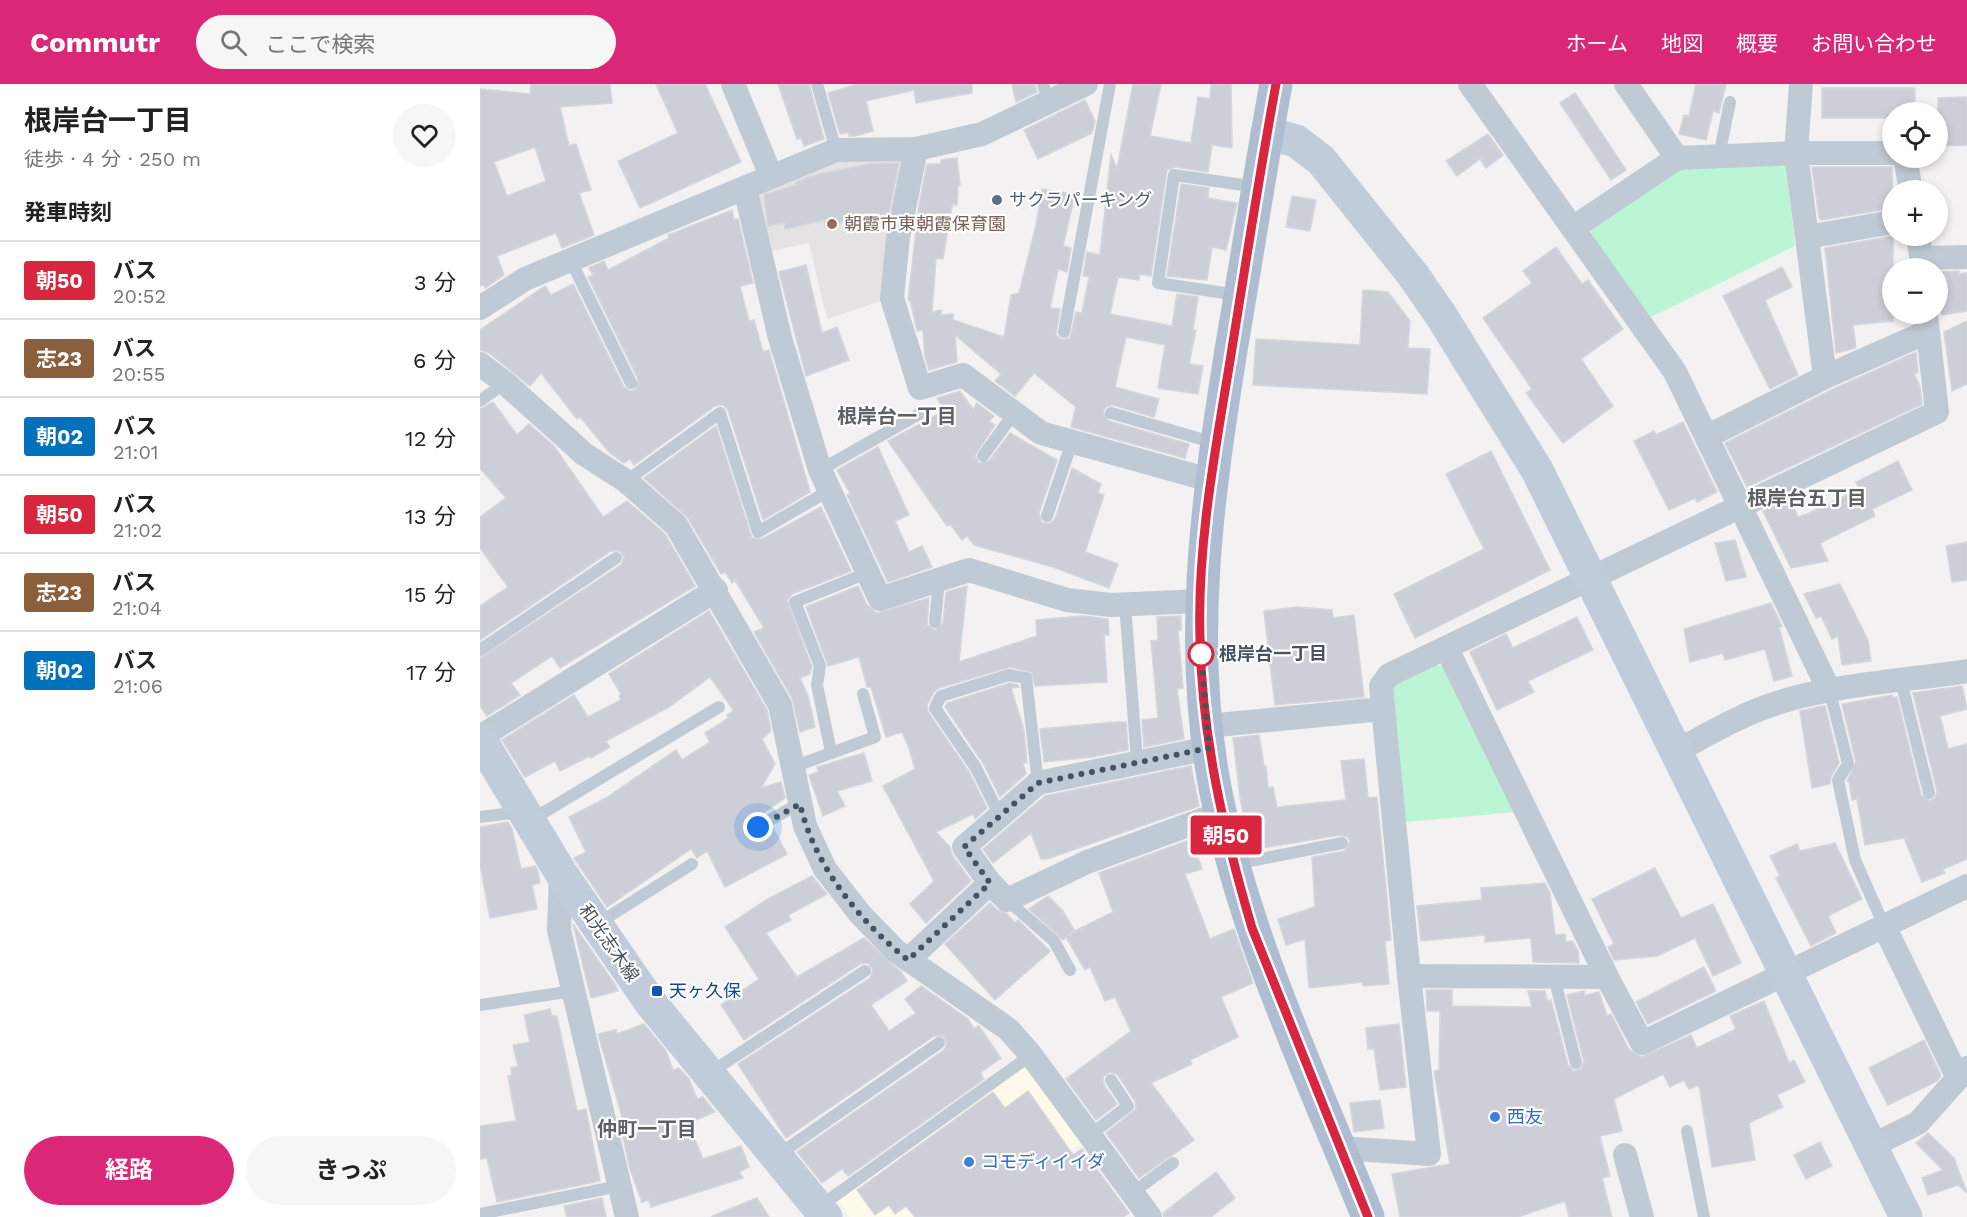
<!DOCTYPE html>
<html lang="ja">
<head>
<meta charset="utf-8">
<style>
  :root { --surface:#fff; --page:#f6f6f6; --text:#222; --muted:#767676; --line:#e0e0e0; --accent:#db2777 }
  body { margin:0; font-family:"Work Sans","Noto Sans JP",sans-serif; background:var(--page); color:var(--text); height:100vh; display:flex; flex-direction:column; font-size:22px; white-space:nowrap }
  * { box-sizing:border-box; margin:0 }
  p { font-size:20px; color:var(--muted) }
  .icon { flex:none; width:33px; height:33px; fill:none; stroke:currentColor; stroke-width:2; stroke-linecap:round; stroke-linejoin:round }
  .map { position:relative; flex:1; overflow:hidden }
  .panel { display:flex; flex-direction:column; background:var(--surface); width:480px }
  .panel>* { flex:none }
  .badge { padding:0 12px; border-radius:4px; font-size:21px; line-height:39px }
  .buttons { position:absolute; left:1402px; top:18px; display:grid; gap:12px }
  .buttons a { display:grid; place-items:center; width:66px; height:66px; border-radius:50%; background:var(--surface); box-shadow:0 3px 9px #0003; font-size:30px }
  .you { position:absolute; width:30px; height:30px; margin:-15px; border:4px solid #fff; border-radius:50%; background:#1a73e8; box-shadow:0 0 0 9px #1a73e833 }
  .map>.badge { position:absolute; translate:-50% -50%; box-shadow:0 0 0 3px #fff }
  h2 { padding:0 24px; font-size:22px; line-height:54px }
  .round { display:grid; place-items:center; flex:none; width:63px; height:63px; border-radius:32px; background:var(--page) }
  .overview { display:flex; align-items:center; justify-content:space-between; height:102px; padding:0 24px }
  h1 { font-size:28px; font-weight:700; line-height:45px }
  .action { display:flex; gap:12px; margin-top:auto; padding:12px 24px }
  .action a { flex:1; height:69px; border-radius:36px; background:var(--accent); color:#fff; font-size:24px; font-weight:700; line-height:69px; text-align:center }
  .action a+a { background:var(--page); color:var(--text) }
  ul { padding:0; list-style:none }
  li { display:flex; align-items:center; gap:18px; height:78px; padding:0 24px; border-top:2px solid var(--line) }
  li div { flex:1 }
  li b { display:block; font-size:22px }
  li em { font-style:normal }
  li .badge { min-width:66px; font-weight:700; text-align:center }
  header { display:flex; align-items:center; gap:36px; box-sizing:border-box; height:84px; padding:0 30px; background:var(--accent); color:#fff }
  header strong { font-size:28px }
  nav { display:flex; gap:33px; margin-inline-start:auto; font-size:21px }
  .search { width:420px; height:54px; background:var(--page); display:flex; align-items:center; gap:15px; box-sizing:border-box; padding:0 21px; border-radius:33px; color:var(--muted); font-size:22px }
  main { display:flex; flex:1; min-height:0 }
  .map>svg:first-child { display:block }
  .commercial { fill:#fefaea }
  .education { fill:#e4e2e2 }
  .green { fill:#bbf5d6 }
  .building { fill:#cccfd7; stroke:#d4d6dd; stroke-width:1.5; fill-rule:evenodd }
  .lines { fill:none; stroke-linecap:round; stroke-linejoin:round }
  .lane { stroke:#c0cad4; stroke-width:12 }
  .street { stroke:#c0cad4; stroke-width:24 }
  .secondary { stroke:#c1ccdb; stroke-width:33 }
  .primary { stroke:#aebdd2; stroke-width:33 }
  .line-casing { stroke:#fff; stroke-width:14 }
  .line { stroke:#d7263d; stroke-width:9 }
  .walk { stroke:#465261; stroke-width:6; stroke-dasharray:0 10.8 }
  .service-dot { fill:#5c6f8a; stroke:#fff; stroke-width:2 }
  .education-dot { fill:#8d6e63; stroke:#fff; stroke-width:2 }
  .stop-dot { fill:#fff; stroke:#d7263d; stroke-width:3 }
  .transit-dot { fill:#1a4fb4; stroke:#fff; stroke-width:2 }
  .shop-dot { fill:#3f7fe0; stroke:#fff; stroke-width:2 }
  .labels { text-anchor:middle; stroke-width:4.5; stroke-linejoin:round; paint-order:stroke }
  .service-label { font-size:18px; fill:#4e5e75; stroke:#fff; text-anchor:start }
  .education-label { font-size:18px; fill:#785e54; stroke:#fff; text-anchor:start }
  .stop-label { font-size:18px; font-weight:bold; fill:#465261; stroke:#fff; text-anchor:start }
  .street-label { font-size:18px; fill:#465261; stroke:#fff }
  .transit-label { font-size:18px; fill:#164399; stroke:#fff; text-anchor:start }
  .shop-label { font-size:18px; fill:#366cbe; stroke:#fff; text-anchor:start }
  .neighbourhood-label { font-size:20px; font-weight:bold; fill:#5c6067; stroke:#fff }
</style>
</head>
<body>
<header>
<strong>Commutr</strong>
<div class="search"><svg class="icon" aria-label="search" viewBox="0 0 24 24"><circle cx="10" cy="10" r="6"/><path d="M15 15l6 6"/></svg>ここで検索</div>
<nav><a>ホーム</a><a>地図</a><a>概要</a><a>お問い合わせ</a></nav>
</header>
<main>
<section class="panel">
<div class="overview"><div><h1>根岸台一丁目</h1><p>徒歩 · 4 分 · 250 m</p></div><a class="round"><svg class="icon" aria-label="heart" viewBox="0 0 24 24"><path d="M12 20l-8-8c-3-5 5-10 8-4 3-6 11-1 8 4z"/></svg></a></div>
<h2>発車時刻</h2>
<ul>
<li><span class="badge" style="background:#d7263d;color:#fff">朝50</span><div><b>バス</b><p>20:52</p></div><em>3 分</em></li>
<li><span class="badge" style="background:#8b5e3c;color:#fff">志23</span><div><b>バス</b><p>20:55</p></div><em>6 分</em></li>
<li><span class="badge" style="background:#0072bc;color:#fff">朝02</span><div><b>バス</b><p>21:01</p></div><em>12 分</em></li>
<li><span class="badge" style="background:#d7263d;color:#fff">朝50</span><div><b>バス</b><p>21:02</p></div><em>13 分</em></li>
<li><span class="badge" style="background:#8b5e3c;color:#fff">志23</span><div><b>バス</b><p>21:04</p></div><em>15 分</em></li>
<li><span class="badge" style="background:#0072bc;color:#fff">朝02</span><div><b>バス</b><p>21:06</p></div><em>17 分</em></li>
</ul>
<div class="action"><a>経路</a><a>きっぷ</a></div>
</section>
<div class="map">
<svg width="1487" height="1133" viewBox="0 0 1487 1133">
  <rect width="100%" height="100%" fill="#f3f1f1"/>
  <polygon class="commercial" points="546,979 604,1057 496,1133 369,1133 356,1114"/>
  <polygon class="education" points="429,71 409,214 347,235 329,159 292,167 277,107 335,81"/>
  <g class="green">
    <polygon points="1199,80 1306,81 1315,162 1169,234 1111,153 1112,142"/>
    <polygon points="956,581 965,583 1036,728 925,738 912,608 918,598"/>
  </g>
  <g class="building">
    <path d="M51,0H130L132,19L80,23L89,62L96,60L111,106L99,109L114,151L82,164L76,149L17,172L24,191L5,204L4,201L0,202V5L50,10ZM55,63L66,97L27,112L14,78Z"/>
    <polygon points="176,0 225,0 261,78 160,124 138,77 198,49"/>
    <polygon points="298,0 329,0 344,55 324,62 321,54 317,55"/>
    <polygon points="378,0 492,0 492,9 436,19 434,6 386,17 393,47 375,52 369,52 368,48 360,50 348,9"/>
    <polygon points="532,0 555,0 557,8 536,18"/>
    <polygon points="653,0 681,0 670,52 711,59 718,13 730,15 731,0 751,0 752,64 732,61 728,88 695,83 687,86 671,192 660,190 659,196 638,193 630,230 692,242 697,210 718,213 713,246 716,246 709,280 723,282 718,310 678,304 685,261 646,253 635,303 679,315 674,333 633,321 626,323 623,327 629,337 709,360 705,374 591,343 596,323 554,289 535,312 515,297 521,290 475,251 477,278 449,286 445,273 443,246 437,247 430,216 428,216 439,121 447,80 461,80 461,76 477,74 480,101 478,101 477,121 473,120 471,127 463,175 456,174 452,228 461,226 461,231 473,230 473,236 524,253 531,211 539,209 556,141 562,105 595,110 583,162 591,164 587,188 578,185 570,224 580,225 576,251 582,256 590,254 596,228 602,229 609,193 603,192 607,168 620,171 631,71 637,85"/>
    <polygon points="1216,0 1246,0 1239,29 1233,27 1226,56 1199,50 1204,31 1209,32"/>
    <polygon points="1342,4 1435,4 1435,28 1413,28 1413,34 1342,34"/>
    <polygon points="1095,9 1146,86 1131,96 1080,19"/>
    <polygon points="1487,13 1487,61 1458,62 1458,14"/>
    <polygon points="605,16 615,37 612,49 558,75 544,46"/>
    <polygon points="1008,50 1023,71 1006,84 1000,75 977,92 966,77"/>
    <polygon points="419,79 409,129 345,142 344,136 305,145 304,139 288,142 284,111 316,101 316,98 331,92 388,80"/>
    <polygon points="1332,83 1412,83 1413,124 1341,136 1339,134"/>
    <polygon points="701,100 729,104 728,114 757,119 746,166 732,163 727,196 687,192"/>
    <polygon points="812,112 836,116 830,147 806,143"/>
    <polygon points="252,126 254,136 258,135 273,199 260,202 269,237 274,236 283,268 289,266 330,408 283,436 248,326 243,321 235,322 154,381 150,375 144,379 130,369 100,333 97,335 61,289 50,302 9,269 0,266 0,246 65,202 71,211 93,200 144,303 150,307 155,306 158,295 108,193 113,191 109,184 124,177 128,186 189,154 188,151"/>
    <polygon points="1413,152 1413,237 1373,241 1376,264 1356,269 1345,164"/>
    <polygon points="1076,163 1102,200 1108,196 1143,245 1101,275 1133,322 1083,359 1046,309 1052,305 1003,234 1052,199 1043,187"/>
    <polygon points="326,181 342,249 357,243 369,276 326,292 299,188"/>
    <polygon points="1302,183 1312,203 1285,216 1318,291 1290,305 1243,212"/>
    <polygon points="1479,187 1479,190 1487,189 1487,227 1462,231 1458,213 1458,188"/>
    <polygon points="883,206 908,208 930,237 928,264 950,265 947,310 773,301 776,255 880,261"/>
    <polygon points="1487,237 1487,300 1472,307 1464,248"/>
    <polygon points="1436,268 1438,288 1434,290 1440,302 1442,320 1267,403 1245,359 1351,306"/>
    <polygon points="480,307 493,325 497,319 514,332 509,337 515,341 495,371 499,379 509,377 530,349 577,376 559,429 561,438 569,440 575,435 592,384 621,400 618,409 624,411 605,468 638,480 629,504 573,483 494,461 487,452 482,456 470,440 467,442 408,357 464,327 457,314"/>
    <polygon points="13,318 37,351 49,340 74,362 123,433 147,417 185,450 215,502 80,584 72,572 31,599 40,611 7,632 0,622 0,574 141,481 144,474 140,467 131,467 0,556 0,522 28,503 0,464 0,433 26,414 0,384 0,325"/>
    <polygon points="1203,338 1237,408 1217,418 1215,414 1189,426 1154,357 1174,347 1176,351"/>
    <polygon points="236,342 272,454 282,455 341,423 371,487 312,510 307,516 332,583 330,590 320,594 328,612 335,643 320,648 312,614 274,548 284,544 255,496 252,499 245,488 241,490 208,434 164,394"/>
    <polygon points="398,363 429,431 415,437 429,468 442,462 452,483 408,498 367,411 370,409 357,386"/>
    <polygon points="1011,367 1070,486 935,554 914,510 1004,465 966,390"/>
    <polygon points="1418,377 1432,406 1392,425 1395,432 1340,459 1348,477 1311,484 1283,427 1310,414 1318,433 1327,430 1379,405 1376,398"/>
    <polygon points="1255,456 1266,493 1246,497 1235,459"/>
    <polygon points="1487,458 1487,496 1472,498 1466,462"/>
    <polygon points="1360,500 1388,556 1391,577 1362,581 1358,552 1352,555 1341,532 1336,534 1324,510"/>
    <polygon points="378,502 387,521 397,529 449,514 447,541 455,546 463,539 466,508 487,502 479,578 557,552 556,536 602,532 628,535 629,551 624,551 627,598 555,602 551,588 530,583 459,604 454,608 447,621 448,628 489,688 507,724 495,735 493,730 456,748 470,763 472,771 491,797 446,839 430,820 454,797 403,702 435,685 429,664 422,648 406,653 391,603 387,603 379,573 348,582 326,523"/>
    <polygon points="1291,519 1302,542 1299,543 1312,592 1294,597 1285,565 1245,576 1243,569 1210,578 1204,545"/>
    <polygon points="818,523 852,526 853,534 874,531 884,613 795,621 784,527"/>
    <polygon points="229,527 287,626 291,647 282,655 295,680 281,704 301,698 305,714 273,736 271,747 279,751 293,744 307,770 245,803 227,767 217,774 211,765 127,823 94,774 106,768 89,733 126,714 196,666 202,676 230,658 225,649 249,634 247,631 254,627 230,593 189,623 126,657 130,663 111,674 110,672 80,687 75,677 45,693 22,656 94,611 108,633 141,616 139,612 141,610 129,590"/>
    <polygon points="701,532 701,546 698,546 703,604 697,605 704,655 664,663 662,636 678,634 671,557 678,556 677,533"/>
    <polygon points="1097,533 1113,566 1048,597 1054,608 1017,626 990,568 1026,550 1033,564"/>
    <polygon points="530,599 538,601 539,603 531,604 544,646 547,679 543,679 546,690 520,713 503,679 465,623 467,619"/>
    <polygon points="1482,602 1487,625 1460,632 1468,665 1487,660 1487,775 1463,785 1465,789 1442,798 1424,754 1385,761 1377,715 1372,716 1369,697 1367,697 1376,678 1362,620 1412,611 1413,614 1417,613 1441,711 1450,717 1455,714 1457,707 1433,609"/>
    <polygon points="1342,622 1345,622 1359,679 1351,692 1350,700 1332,704 1320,627"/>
    <polygon points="636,638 646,638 648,666 612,673 564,678 560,645"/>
    <polygon points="779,651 784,682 786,682 788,704 793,703 797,723 866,716 861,677 884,675 888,714 897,713 911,856 905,857 909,900 883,902 883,898 829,904 825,855 806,861 798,835 835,823 832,773 864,767 870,758 868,753 860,751 770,766 760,713 753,654"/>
    <polygon points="384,669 392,697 357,707 365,722 343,732 329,691 338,688 337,683"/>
    <polygon points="711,682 719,722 567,775 561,775 551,749 513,779 503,765 565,712"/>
    <polygon points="28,738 32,745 41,785 55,782 58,787 60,799 52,801 57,825 10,834 0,781 0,743"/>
    <polygon points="726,750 730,766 717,771 722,785 705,790 730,855 754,845 773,899 741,913 758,953 710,976 712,980 671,999 714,1056 659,1094 626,1049 656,1025 655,1017 638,991 630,988 623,993 624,1001 637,1020 616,1036 586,995 651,947 635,913 625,917 610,883 605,886 586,853 583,856 549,825 568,812 583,827 594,846 589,850 633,828 619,789"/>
    <polygon points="1355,759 1382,815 1348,832 1356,849 1331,862 1296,794 1300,792 1290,772 1317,760 1320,767"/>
    <polygon points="1175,784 1201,834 1233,820 1261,879 1233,892 1215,854 1177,872 1134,876 1128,863 1134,860 1112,815"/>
    <polygon points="332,792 347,810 308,831 311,836 286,849 317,893 384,854 421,888 427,897 391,921 409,947 436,929 425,915 441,902 488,935 494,945 499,942 521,974 500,989 504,995 368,1092 362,1085 342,1099 317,1068 464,966 467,959 463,952 454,952 306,1054 258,980 390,894 393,886 388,879 380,880 264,956 241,921 279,895 245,843 286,816"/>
    <polygon points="1065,799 1070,809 1075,851 1085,850 1086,858 1093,857 1098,867 1099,879 1053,878 1051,854 1005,858 1005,851 941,857 937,822 1002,816 1001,804"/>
    <polygon points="510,819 517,826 527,830 535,839 538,836 570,867 515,916 465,860"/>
    <polygon points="93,840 136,902 138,907 111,914"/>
    <polygon points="1224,883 1236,907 1168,940 1156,918"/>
    <polygon points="946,906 972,906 972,922 1052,923 1048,907 1065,907 1067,917 1071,916 1088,981 1094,987 1101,985 1104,978 1087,911 1104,907 1105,911 1119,908 1127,932 1131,930 1149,966 1162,973 1211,951 1217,964 1256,945 1250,932 1284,917 1309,979 1314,976 1325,998 1297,1011 1303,1023 1269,1039 1275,1076 1232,1083 1219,1001 1209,1005 1204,996 1190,1003 1183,990 1134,1015 1142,1047 1120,1052 1130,1092 1122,1094 1132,1133 1089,1133 1085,1117 1038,1133 920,1133 912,1090 970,1080 954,987 959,986 960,927 947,927"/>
    <polygon points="70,925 72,932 77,932 97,1027 106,1025 120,1097 17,1118 7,1074 0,1075 0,1042 36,1037 28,992 32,991 31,984 38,982 33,961 50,958 44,931"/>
    <polygon points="164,940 186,967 193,986 199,984 209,995 217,1015 223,1013 235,1028 208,1039 223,1075 261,1062 269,1083 259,1088 263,1094 171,1123 169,1116 162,1118 150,1085 140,1040 144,1039 118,950 136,946 137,950"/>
    <polygon points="919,940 926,1003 900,1006 894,965 888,965 886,944"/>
    <polygon points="1444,956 1461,992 1457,997 1408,1021 1389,984"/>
    <polygon points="548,1007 593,1071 602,1065 649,1129 643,1133 435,1133 426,1122 415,1130 409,1121 395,1131 377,1106 513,1008 525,1024"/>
    <polygon points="900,1016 904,1044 874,1048 870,1019"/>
    <polygon points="1448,1049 1474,1074 1487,1109 1478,1101 1448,1111 1442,1094 1463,1086 1436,1059"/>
    <polygon points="1340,1058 1352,1082 1326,1095 1314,1071"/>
    <polygon points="736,1088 755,1114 731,1133 684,1133 683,1129"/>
    <polygon points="122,1114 126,1133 87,1133 84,1122"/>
    <polygon points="277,1114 289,1133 232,1133 232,1132"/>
  </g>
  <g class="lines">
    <g class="lane">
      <polyline points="337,0 356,66"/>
      <polyline points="563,0 568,18"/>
      <polyline points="1239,72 1250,18"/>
      <polyline points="91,177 151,299"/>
      <polyline points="758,211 678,199 694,91 777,103"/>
      <polyline points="584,248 630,0"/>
      <polyline points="0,317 25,299"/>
      <polyline points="631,329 735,359"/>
      <polyline points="503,372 534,329"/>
      <polyline points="340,386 439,330"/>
      <polyline points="146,397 240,329 278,448 350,406"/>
      <polyline points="567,432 592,358"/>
      <polyline points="645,520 657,677"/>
      <polyline points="455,538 459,496"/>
      <polyline points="0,566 136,474"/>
      <polyline points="1421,597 1449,709"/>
      <polyline points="1350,608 1368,680 1358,696 1375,776 1405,844"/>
      <polyline points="351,668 337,601 340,582 315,518 387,489"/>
      <polyline points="313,683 395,653 383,610"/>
      <polyline points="520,732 496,684 455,624 461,612 529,591 546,594 558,699"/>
      <polyline points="0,733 40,728"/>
      <polyline points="51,736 239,623"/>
      <polyline points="278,743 320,719"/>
      <polyline points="755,780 862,759"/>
      <polyline points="527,816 574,857 590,886"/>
      <polyline points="117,840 212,780"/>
      <polyline points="1074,893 1096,979"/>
      <polyline points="0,921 93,907"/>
      <polyline points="231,988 385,887"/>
      <polyline points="1207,1047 1224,1133"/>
      <polyline points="610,1051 648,1022 631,996"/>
      <polyline points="298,1071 459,959"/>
      <polyline points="652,1109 693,1079"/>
      <polyline points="339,1123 551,971"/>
      <polyline points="0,1130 139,1102"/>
    </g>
    <g class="street">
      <polyline points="253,0 291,92"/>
      <polyline points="990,0 1195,288 1350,608"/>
      <polyline points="1146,0 1197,74 1316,69 1413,69"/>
      <polyline points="1321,0 1316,69 1345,293 1447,248"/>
      <polyline points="436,65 418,154 412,214 440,304 483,291 561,349 730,396"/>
      <polyline points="1425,74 1431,106"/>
      <polyline points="265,104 300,254 340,386 400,515 489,486 587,516 631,521 720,517"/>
      <polyline points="1093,144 1197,74"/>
      <polyline points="1438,152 1443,184"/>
      <polyline points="1327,153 1413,138"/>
      <polyline points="1442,174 1487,173"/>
      <polyline points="0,224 45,195 356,66 436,65 502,50 606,0"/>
      <polyline points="0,280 25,299 104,370 146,397 196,441 300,621 325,742 345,785 380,830 416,867 528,945 551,971 670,1133"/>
      <polyline points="1228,352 1345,293"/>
      <polyline points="967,565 1127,893 1162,959 1487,802"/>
      <polyline points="727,642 903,625"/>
      <polyline points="0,653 236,506"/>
      <path d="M1197,667C1230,649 1262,630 1297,619C1352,601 1429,596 1487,587"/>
      <polyline points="81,789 79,846 147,1133"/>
      <polyline points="510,799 527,816 607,778 741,729"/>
      <polyline points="1405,844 1478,994"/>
      <polyline points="428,876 510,799 484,763 558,699 729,664"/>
      <polyline points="929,892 1127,893"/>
      <polyline points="1391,1062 1438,1039 1487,984"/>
      <polyline points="860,1064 949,1070 929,892 901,602 909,591 1457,328 1446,230"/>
      <polyline points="1145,1071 1162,1133"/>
    </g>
    <g class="secondary">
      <polyline points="787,49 816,57 841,76 933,191 960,230 1057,386 1426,1133"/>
      <polyline points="0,655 81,789 170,918 346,1133"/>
    </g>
    <path class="primary" d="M796,0C780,87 767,173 752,260C728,410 706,558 736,709C766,856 832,994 888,1133"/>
  </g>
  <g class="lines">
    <g class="line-casing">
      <path id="line" d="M796,0C779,92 765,184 750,277C735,368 717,462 720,555C722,655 744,749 772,844L888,1133"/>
    </g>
    <use href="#line" class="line"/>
    <path class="walk" d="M278,743L320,720C334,781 379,837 428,876L510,799L484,763L558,699L729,664L721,570"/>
  </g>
  <circle class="service-dot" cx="517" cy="116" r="6"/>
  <circle class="education-dot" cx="352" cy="140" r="6"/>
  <circle class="stop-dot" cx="721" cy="570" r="12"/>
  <rect class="transit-dot" x="171" y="901" width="12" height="12" rx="3"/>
  <g class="shop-dot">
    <circle cx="1015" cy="1033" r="6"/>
    <circle cx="489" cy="1078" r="6"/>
  </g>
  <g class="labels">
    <g class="service-label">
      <text x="529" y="122">サクラパーキング</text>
    </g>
    <g class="education-label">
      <text x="364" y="146">朝霞市東朝霞保育園</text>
    </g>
    <g class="stop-label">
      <text x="739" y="576">根岸台一丁目</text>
    </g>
    <g class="street-label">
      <text transform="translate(129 859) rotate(55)" y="6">和光志木線</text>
    </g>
    <g class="transit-label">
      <text x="189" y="913">天ヶ久保</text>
    </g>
    <g class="shop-label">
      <text x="1027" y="1039">西友</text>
      <text x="501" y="1084">コモディイイダ</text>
    </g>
    <g class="neighbourhood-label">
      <text x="417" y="339">根岸台一丁目</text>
      <text x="1327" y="421">根岸台五丁目</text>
      <text x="167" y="1052">仲町一丁目</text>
    </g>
  </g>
</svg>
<div class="buttons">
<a><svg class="icon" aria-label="locate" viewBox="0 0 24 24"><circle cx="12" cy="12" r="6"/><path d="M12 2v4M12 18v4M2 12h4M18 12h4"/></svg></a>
<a>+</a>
<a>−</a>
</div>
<div class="you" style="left:278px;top:743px"></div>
<b class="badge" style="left:746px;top:751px;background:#d7263d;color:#fff">朝50</b>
</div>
</main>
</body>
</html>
